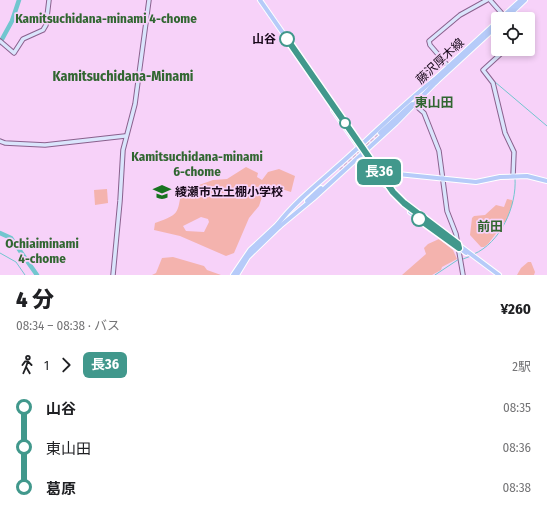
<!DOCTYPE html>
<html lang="ja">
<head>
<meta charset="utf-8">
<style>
  :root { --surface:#fff; --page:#f6f6f6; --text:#202124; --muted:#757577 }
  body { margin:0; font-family:"Fira Sans Condensed","Noto Sans JP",sans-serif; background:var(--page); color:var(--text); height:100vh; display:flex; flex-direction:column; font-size:15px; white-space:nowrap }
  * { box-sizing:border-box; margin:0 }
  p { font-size:13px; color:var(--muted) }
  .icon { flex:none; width:22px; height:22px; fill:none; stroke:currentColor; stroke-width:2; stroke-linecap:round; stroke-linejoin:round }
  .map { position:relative; height:275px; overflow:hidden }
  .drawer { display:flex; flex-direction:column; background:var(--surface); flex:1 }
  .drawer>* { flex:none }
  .badge { padding:0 8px; border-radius:6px; font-size:14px; line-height:26px }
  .controls { position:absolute; left:491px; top:12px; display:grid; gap:8px }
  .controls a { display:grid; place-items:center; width:44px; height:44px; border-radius:4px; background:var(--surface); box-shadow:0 2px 6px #0003; font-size:20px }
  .map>.badge { position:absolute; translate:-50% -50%; box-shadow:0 0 0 2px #fff }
  .legs { display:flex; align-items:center; gap:6px; height:44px; padding:0 16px; font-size:13px }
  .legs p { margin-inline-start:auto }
  .headline { display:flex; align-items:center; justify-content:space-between; height:68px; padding:0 16px }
  h1 { font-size:22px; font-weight:800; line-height:30px }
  ul { padding:0 16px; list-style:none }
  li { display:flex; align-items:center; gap:14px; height:40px; font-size:15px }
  li i { display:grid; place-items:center; width:6px; height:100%; margin:0 5px; background:currentColor }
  li i::after { content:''; width:10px; height:10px; margin:-5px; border:3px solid; border-radius:50%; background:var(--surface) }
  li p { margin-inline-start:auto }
  li:first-child i { background:linear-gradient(#0000 50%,currentColor 0) }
  li:last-child i { background:linear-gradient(currentColor 50%,#0000 0) }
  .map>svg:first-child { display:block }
  .green { fill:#f4b3ae; fill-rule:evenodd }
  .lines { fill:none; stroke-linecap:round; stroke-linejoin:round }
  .stream { stroke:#72c6cf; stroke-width:1 }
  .river { stroke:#72c6cf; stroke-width:4.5 }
  .primary-tunnel { stroke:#d5b4d7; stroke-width:4; stroke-dasharray:4 2; stroke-linecap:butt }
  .secondary-casing { stroke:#8a618d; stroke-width:5.5 }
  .primary-casing { stroke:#fff; stroke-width:6 }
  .secondary { stroke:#dae5fc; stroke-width:3.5 }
  .primary { stroke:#b6cbf9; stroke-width:4 }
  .line-1-casing { stroke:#fff; stroke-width:9 }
  .line-1 { stroke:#41988c; stroke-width:6 }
  .stop-1-dot { fill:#fff; stroke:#41988c; stroke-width:2 }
  .labels { text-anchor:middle; stroke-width:3.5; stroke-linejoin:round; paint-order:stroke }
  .stop-label { font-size:12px; font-weight:bold; fill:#160718; stroke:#f7d2f9; text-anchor:end }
  .street-label { font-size:12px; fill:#160718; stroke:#f7d2f9 }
  .poi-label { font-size:12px; font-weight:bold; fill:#160718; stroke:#f7d2f9; text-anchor:start }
  .neighbourhood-label { font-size:13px; font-weight:bold; fill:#316631; stroke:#f7d2f9 }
  .quarter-label { font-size:14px; font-weight:bold; fill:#316631; stroke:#f7d2f9 }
</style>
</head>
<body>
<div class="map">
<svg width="547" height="275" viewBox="0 0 547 275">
  <rect width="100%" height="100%" fill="#f7d2f9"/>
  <g class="green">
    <path d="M246,167L258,173L257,177L262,180L268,172L279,169L295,176L291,192L272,186L262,197L259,206L249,218L234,253L226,256L180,236L154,230L155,223C183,213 176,213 183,185H199L213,180L227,179ZM201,217L208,219L209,222L204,232L186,231L183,226Z"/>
    <polygon points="107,189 108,203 95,205 94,190"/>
    <polygon points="507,199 512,200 513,202 507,219 488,244 484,247 481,247 470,235 472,218 474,216 485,215 496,205 504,207"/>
    <polygon points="439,239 453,250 457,259 442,267 441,270 432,275 402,275 426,254 424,248 428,244"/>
    <polygon points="173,257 204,266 207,270 221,275 152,275 156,273 162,258"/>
    <polygon points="528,262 531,262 535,272 534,275 517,275 521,268"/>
  </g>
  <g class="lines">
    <g class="stream">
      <polyline points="495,82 547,126"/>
      <polyline points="0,253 16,262 25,275"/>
      <path d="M474,254C500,243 517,207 515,178"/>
      <polyline points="463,259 471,256"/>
      <polyline points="435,275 459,259"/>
    </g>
    <g class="river">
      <polyline points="0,43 12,21 19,0"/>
      <polyline points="0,233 11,238 37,275"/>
    </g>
    <polyline class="primary-tunnel" points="340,170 380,133"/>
    <g class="secondary-casing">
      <g id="secondary">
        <polyline points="490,0 505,17"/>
        <polyline points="0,41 14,53 23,39 43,30 46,25 49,0"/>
        <polyline points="506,49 483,70 493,83 505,133 514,152 513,176"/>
        <polyline points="448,66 430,45 429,41 460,15 487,0"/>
        <polyline points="415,105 424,113 439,151 447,211 456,234 463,275"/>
        <polyline points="0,141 5,143 45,145 125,136"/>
        <polyline points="113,275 120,201 123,150 135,104 149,0"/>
      </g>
    </g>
    <g class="primary-casing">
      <g id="primary">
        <polyline points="260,0 395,194 413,211 499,275"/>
        <polyline points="500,19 521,0"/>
        <polyline points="505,19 525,0"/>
        <polyline points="434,80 498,21"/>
        <polyline points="435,83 498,25"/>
        <polyline points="333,110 385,185"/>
        <polyline points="380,133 412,104"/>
        <polyline points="380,178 388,173 476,182 500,177 527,176 547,181"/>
        <polyline points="307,201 321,188"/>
        <polyline points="410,212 466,253"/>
        <path d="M277,225C297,199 324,179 348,157C377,131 404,103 435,79"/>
        <polyline points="279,227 314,198 396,123 437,81"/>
        <polyline points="233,275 250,250 279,223"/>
        <polyline points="237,275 248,257 280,226"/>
      </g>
    </g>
    <use href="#secondary" class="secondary"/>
    <use href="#primary" class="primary"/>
  </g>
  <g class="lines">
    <g class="line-1-casing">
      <polyline id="line-1" points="287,39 393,192 404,203 458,244 459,248 419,219"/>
    </g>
    <use href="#line-1" class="line-1"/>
  </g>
  <defs>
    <g id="school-bare" transform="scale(1.38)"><path d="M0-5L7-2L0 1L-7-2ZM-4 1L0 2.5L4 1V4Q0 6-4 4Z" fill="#187320" stroke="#f7d2f9" stroke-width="2.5" paint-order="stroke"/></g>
  </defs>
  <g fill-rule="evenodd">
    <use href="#school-bare" x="162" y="192"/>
  </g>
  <g class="stop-1-dot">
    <circle cx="287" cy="39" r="7"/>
    <circle cx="345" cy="123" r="5"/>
    <circle cx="419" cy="219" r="7"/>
  </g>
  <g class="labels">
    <g class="stop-label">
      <text x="276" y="43">山谷</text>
    </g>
    <g class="street-label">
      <text transform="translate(440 61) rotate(-43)" y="4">藤沢厚木線</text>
    </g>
    <g class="poi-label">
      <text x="175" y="196">綾瀬市立土棚小学校</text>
    </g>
    <g class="neighbourhood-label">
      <text x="106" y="23">Kamitsuchidana-minami 4-chome</text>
      <text x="434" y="107">東山田</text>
      <text x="197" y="161">Kamitsuchidana-minami<tspan x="197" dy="15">6-chome</tspan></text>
      <text x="490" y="231">前田</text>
      <text x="42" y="248">Ochiaiminami<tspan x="42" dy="15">4-chome</tspan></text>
    </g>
    <g class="quarter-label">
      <text x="123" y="81">Kamitsuchidana-Minami</text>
    </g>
  </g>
</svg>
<div class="controls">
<a><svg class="icon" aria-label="locate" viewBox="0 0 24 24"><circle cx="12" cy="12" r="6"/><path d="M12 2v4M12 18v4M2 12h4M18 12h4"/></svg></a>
</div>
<b class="badge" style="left:379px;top:172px;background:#41988c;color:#fff">長36</b>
</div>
<section class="drawer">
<div class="headline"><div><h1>4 分</h1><p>08:34 – 08:38 · バス</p></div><b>¥260</b></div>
<div class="legs"><svg class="icon" aria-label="walk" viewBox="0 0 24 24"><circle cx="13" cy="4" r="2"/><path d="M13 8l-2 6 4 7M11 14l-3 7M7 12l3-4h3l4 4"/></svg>1<svg class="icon" aria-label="forward" viewBox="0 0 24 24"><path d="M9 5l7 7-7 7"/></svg><b class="badge" style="background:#41988c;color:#fff">長36</b><p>2駅</p></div>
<ul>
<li><i style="color:#41988c"></i><b>山谷</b><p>08:35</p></li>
<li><i style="color:#41988c"></i><span>東山田</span><p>08:36</p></li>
<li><i style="color:#41988c"></i><b>葛原</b><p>08:38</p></li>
</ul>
</section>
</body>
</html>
